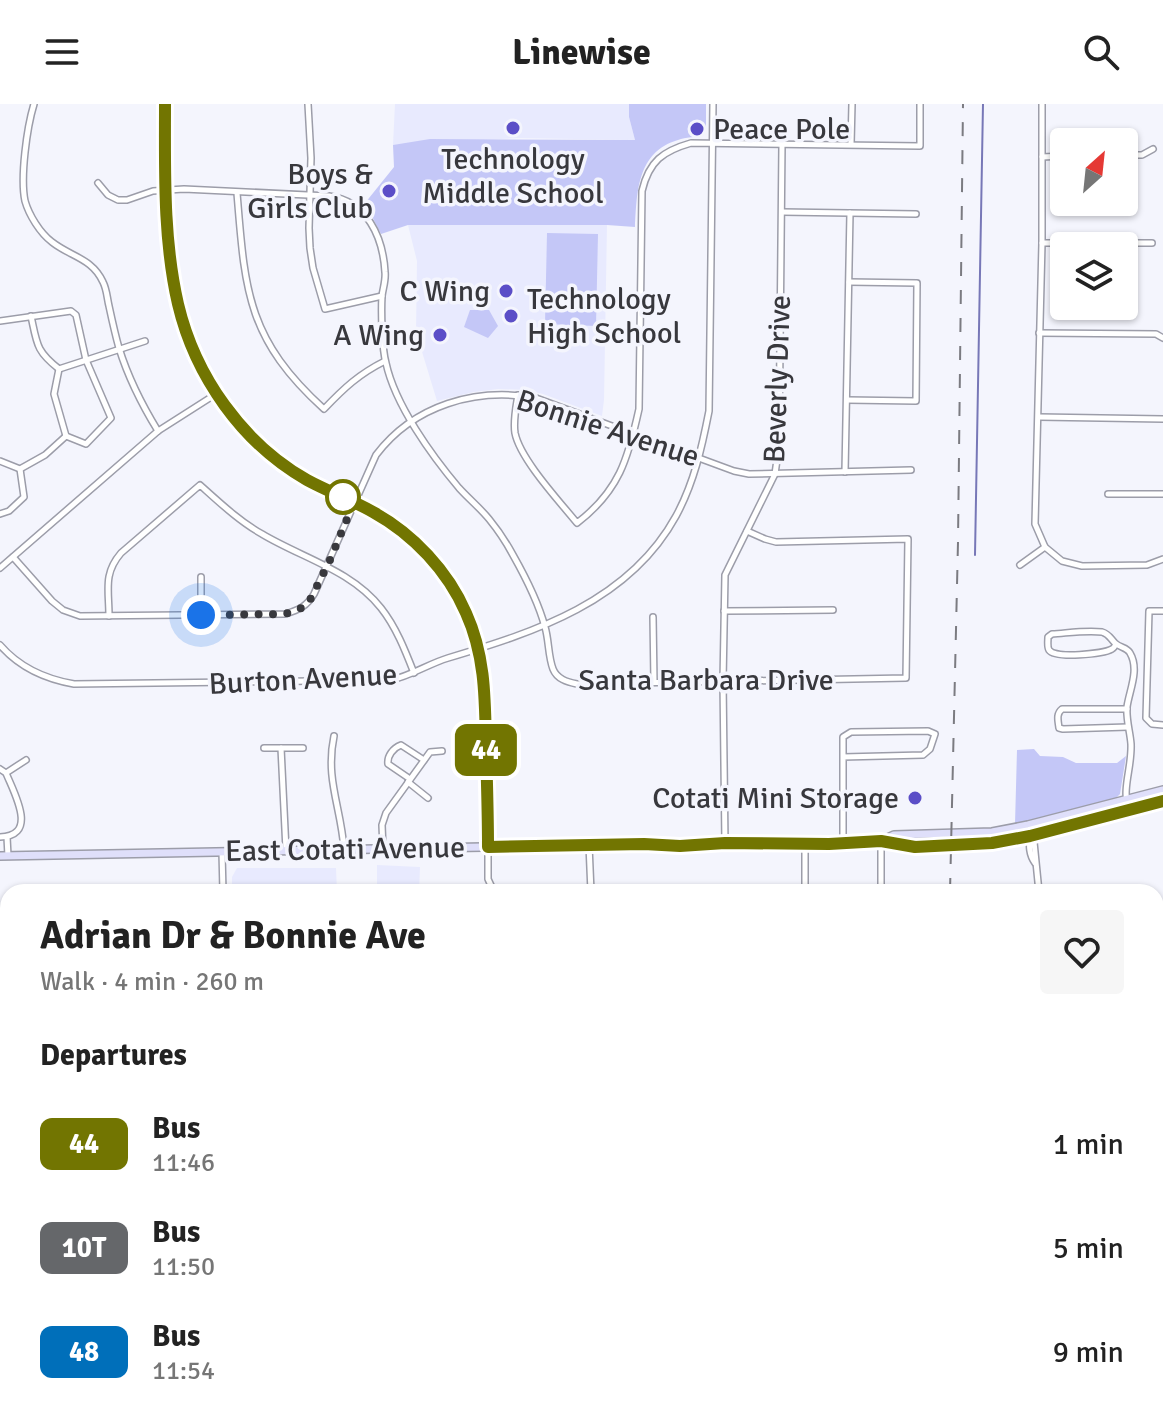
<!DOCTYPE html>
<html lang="en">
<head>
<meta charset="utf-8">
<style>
  :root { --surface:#fff; --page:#f6f6f6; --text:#222; --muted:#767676 }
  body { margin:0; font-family:Signika,sans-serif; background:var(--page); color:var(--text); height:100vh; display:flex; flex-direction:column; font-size:30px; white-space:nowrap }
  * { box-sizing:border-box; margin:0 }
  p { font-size:26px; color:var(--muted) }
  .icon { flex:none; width:44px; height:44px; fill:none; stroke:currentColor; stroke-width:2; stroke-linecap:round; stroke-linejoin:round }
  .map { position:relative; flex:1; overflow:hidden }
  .sheet { position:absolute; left:0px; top:780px; width:1164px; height:538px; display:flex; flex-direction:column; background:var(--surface); border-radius:24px 24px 0 0; box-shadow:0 2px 6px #0004 }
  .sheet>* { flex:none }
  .badge { padding:0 16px; border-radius:12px; font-size:28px; line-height:52px }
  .needle { width:52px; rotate:27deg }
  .tools { position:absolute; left:1050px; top:24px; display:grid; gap:16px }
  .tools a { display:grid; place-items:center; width:88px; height:88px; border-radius:8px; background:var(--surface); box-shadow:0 2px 6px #0004; font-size:40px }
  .you { position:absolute; width:40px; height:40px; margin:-20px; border:6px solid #fff; border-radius:50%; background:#1a73e8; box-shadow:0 0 0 12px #1a73e833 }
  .map>.badge { position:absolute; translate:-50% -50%; box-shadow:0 0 0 4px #fff }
  h2 { padding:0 40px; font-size:30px; line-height:72px }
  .round { display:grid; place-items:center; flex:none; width:84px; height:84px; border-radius:8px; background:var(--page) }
  .head { display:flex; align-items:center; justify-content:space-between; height:136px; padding:0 40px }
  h1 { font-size:38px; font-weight:700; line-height:60px }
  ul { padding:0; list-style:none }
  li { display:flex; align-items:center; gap:24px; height:104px; padding:0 40px }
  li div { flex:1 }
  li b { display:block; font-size:30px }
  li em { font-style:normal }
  li .badge { min-width:88px; font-weight:700; text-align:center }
  header { display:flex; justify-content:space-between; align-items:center; height:104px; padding:0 40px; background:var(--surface); font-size:36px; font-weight:700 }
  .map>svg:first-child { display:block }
  .built { fill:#e8eafe }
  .green { fill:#c4c7f7 }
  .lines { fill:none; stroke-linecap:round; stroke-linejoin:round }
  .stream { stroke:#7777b7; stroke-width:2 }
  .minor-casing { stroke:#9c9da9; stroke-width:8 }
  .tertiary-casing { stroke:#9c9da9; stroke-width:9 }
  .secondary-casing { stroke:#9c9da9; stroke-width:10 }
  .minor { stroke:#fff; stroke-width:5 }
  .tertiary { stroke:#fff; stroke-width:6 }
  .secondary { stroke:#dfdffa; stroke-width:7 }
  .rail { stroke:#7b7b81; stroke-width:2; stroke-dasharray:14 14; stroke-linecap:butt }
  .line-casing { stroke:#fff; stroke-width:18 }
  .line { stroke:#727501; stroke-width:12 }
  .walk { stroke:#38383d; stroke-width:8; stroke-dasharray:0 14.4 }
  .poi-dot { fill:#5b4ec7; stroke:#f4f5fd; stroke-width:3 }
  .stop-dot { fill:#fff; stroke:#727501; stroke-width:4 }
  .labels { text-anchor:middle; stroke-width:7; stroke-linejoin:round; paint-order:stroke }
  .poi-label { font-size:30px; fill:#38383d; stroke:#f4f5fd; text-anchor:end }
  .street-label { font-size:30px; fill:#38383d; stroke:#f4f5fd }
</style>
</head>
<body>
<header><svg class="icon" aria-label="menu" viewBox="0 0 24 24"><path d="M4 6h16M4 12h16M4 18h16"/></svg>Linewise<svg class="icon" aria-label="search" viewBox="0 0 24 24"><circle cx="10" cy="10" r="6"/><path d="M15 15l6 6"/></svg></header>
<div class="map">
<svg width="1163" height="1317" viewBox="0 0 1163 1317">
  <rect width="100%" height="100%" fill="#f4f5fd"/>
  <g class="built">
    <polygon points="395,0 629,0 629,13 635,36 517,34 393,41"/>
    <polygon points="408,121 607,121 604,296 602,312 543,290 527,286 498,285 474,288 437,297 416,228 417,157"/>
    <polygon points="377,761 420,763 419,788 377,788"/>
    <polygon points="237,764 336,764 337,788 232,788 232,773"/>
  </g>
  <g class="green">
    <path d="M629,0H706V23L703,32C695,33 686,33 678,36C637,48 637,88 635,123L607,121H408L381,130L365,99L394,63L393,41L430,35L635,36L629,13Z"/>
    <polygon points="547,129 598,130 596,222 545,220"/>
    <polygon points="470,206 489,206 498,222 488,234 464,223"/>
    <polygon points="1034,645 1040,652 1063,653 1076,659 1117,659 1126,652 1120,690 1116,694 1015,720 1017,646"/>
    <polygon points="0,1131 8,1155 8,1310 10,1310 7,1317 0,1317"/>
    <polygon points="419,1310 519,1310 526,1317 419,1317"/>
  </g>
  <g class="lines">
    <g class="stream">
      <polyline points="975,451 983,0"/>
      <polyline points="0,1166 8,1179"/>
      <polyline points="224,1310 238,1317"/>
    </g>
    <g class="minor-casing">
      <g id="minor">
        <path d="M34,0C27,23 20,73 25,97C29,111 40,129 52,138C71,153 92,154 103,178C107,186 107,194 109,202C112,216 115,230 119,244C128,273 142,301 158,327"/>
        <polyline points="308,0 311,54 309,124 310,144 313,164 325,205 382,192"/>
        <polyline points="1042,0 1042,139 1035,420 1045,443 1062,457 1082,462 1147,461 1163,455"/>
        <polyline points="851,40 852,0"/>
        <polyline points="1124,51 1142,51 1153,45"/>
        <polyline points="1042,53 1064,52"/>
        <path d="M98,79L108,91L118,96H127L153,87L184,85L329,92C367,97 383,133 385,168C386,176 383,184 382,192C381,208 382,245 386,259C395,301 432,352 459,384C469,395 480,404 489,415C498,426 506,438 513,451C526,474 538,497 545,523C549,536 548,552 553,565C557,575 567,578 577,580L906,574L908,435L776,438L765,435L747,427"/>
        <path d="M237,89C245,187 247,235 324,305C344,284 359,270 385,257"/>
        <polyline points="782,108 916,110"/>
        <polyline points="1042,139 1152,139"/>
        <path d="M31,212C37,240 36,247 59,265"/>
        <polyline points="0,217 71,207 76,211 86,256 111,314 86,340 66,332"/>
        <polyline points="1039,229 1156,230 1163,234"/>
        <polyline points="59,265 145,237"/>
        <polyline points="59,265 54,290 66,332"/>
        <path d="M518,291C516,303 513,317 515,329C520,355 560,398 577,419C619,387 628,355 639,305L642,87C649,57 663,47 691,39L920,42V0"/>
        <polyline points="847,296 916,297 917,179 849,178"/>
        <polyline points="1039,313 1163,315"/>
        <polyline points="0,357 20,365 45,351 66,332"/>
        <polyline points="845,368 850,109"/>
        <polyline points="1108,390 1163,390"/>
        <polyline points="0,410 9,407 24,393 20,365"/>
        <path d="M13,453L52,497L63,506L80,512L285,510C299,506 307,502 314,490L376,351C414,301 476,283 536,294L734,367L749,370L911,366"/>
        <polyline points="1020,461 1045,443"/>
        <polyline points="0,464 158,327 216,290"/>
        <polyline points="201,473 201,511"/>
        <polyline points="724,507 833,506"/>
        <polyline points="1163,507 1149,507 1146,614 1152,620 1163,621"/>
        <path d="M109,512C109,486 103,470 121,449L200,381C219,398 239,417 262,430C302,454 351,466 381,504C396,523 405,546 414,569"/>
        <polyline points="653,513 654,578"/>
        <path d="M1116,540C1115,542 1114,544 1112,545C1103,550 1055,555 1049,546C1047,543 1048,537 1048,533L1052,530C1068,529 1086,526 1102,528C1109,530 1110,534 1115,539C1120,544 1127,543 1130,549C1140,566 1129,587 1127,603C1126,616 1130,627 1131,640C1132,664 1122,682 1128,706"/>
        <path d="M0,541C19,563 45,575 74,580L391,576C411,572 428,560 448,554C535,528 629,498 676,412C694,379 702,343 709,307L713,0"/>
        <path d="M1127,605H1062C1056,610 1058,616 1059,624L1063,625L1128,623"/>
        <path d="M334,632C325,675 341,703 344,745"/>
        <polyline points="264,644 303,644"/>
        <polyline points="281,644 286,746"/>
        <path d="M0,665L6,669C14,689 39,732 0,733"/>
        <polyline points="6,669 26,656"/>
        <path d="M410,675L388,660C387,652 393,644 401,641L424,656"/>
        <polyline points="408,678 428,694"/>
        <polyline points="1028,721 1030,732 1034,738 1039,788"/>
        <path d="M1030,732C1029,742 1029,751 1035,759"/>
        <polyline points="7,733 8,752"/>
        <polyline points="725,739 723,577 725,471 775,370 779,341 782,40"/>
        <polyline points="843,739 843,633 851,628 928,627 935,630 930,645 923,651 843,653"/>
        <polyline points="805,740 805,788"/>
        <polyline points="589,741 591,788"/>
        <polyline points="488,743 488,775 494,788"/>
        <polyline points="383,745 382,721 386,709 430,648 442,647"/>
        <polyline points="222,748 223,788"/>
        <polyline points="881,788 881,737"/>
        <polyline points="1156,849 1163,848"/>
        <polyline points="1156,920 1163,921"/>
        <polyline points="8,926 5,927 8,951"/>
        <polyline points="1156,989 1163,990"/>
        <polyline points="1156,1062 1163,1064"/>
        <polyline points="0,1125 8,1124"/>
        <polyline points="122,1310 135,1317"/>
        <polyline points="328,1310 342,1317"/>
        <polyline points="50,1317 53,1310"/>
        <polyline points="372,1317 377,1310"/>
        <polyline points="616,1317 616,1310"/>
        <polyline points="687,1317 687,1310"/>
        <polyline points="962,1317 962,1310"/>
        <polyline points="1099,1317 1100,1310"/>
      </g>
    </g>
    <g class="tertiary-casing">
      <g id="tertiary">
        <path d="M165,0C165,65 163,136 178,200C196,272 242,339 307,376C328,388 352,396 373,408C413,430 448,467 466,509C486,554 485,598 486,646C487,678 488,710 488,743"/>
        <polyline points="1156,1144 1163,1127"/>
        <polyline points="1156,1305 1159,1185 1163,1159"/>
        <polyline points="1143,1317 1144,1310"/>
        <polyline points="1156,1317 1156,1310"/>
      </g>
    </g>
    <g class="secondary-casing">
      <g id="secondary">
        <polyline points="881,737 894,731 992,728 1028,721 1163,686"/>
        <polyline points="0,752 644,740 680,742 725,739 822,740 881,737 915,743 992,739 1030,732 1163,697"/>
      </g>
    </g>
    <use href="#minor" class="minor"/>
    <use href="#tertiary" class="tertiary"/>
    <use href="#secondary" class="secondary"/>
    <g class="rail">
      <polyline points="950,788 958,438 963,0"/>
      <polyline points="944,1317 944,1310"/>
    </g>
  </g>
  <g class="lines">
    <g class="line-casing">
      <path id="line" d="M165,0C165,66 163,135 178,200C195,272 242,339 307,376C329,388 352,396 373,408C413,430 448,467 466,509C486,553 485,598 486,645C487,678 488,710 488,743L644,740L680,742L725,739L829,740L881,737L915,743L992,739L1030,732L1163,697"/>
    </g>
    <use href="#line" class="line"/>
    <polyline class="walk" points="201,511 285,510 298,506 308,500 330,456 354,398 343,393"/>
  </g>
  <g class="poi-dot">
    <circle cx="513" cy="24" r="8"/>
    <circle cx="697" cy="25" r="8"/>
    <circle cx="389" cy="87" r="8"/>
    <circle cx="506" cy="187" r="8"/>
    <circle cx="511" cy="212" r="8"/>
    <circle cx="440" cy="231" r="8"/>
    <circle cx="915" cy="694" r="8"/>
  </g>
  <circle class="stop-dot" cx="343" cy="393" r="16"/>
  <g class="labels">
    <g class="poi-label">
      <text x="713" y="35" text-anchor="start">Peace Pole</text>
      <text x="513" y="65" text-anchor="middle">Technology<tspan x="513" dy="34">Middle School</tspan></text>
      <text x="373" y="80">Boys &amp;<tspan x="373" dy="34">Girls Club</tspan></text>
      <text x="490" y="197">C Wing</text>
      <text x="527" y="205" text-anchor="start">Technology<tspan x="527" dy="34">High School</tspan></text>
      <text x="424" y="241">A Wing</text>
      <text x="899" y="704">Cotati Mini Storage</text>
    </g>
    <g class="street-label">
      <text transform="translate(777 275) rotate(-88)" y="10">Beverly Drive</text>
      <text transform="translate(608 324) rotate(18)" y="10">Bonnie Avenue</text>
      <text transform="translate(303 575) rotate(-3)" y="10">Burton Avenue</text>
      <text x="706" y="586">Santa Barbara Drive</text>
      <text transform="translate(345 745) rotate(-1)" y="10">East Cotati Avenue</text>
    </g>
  </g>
</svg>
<div class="tools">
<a><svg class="needle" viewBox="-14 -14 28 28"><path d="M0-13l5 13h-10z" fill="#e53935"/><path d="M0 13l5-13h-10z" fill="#767676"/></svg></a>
<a><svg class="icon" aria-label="layers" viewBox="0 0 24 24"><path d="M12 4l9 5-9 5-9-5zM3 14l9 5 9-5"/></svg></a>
</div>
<div class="you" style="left:201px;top:511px"></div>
<b class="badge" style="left:486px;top:646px;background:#727501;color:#fff">44</b>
<section class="sheet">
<div class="head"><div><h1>Adrian Dr &amp; Bonnie Ave</h1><p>Walk · 4 min · 260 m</p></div><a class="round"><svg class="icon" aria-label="heart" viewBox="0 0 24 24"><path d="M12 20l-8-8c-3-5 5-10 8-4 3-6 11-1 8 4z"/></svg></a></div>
<h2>Departures</h2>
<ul>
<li><span class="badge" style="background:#727501;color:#fff">44</span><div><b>Bus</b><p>11:46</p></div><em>1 min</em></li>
<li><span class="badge" style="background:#65676a;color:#fff">10T</span><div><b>Bus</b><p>11:50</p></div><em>5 min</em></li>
<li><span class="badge" style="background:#006fba;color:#fff">48</span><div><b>Bus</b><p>11:54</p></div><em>9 min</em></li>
</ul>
</section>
</div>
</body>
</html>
